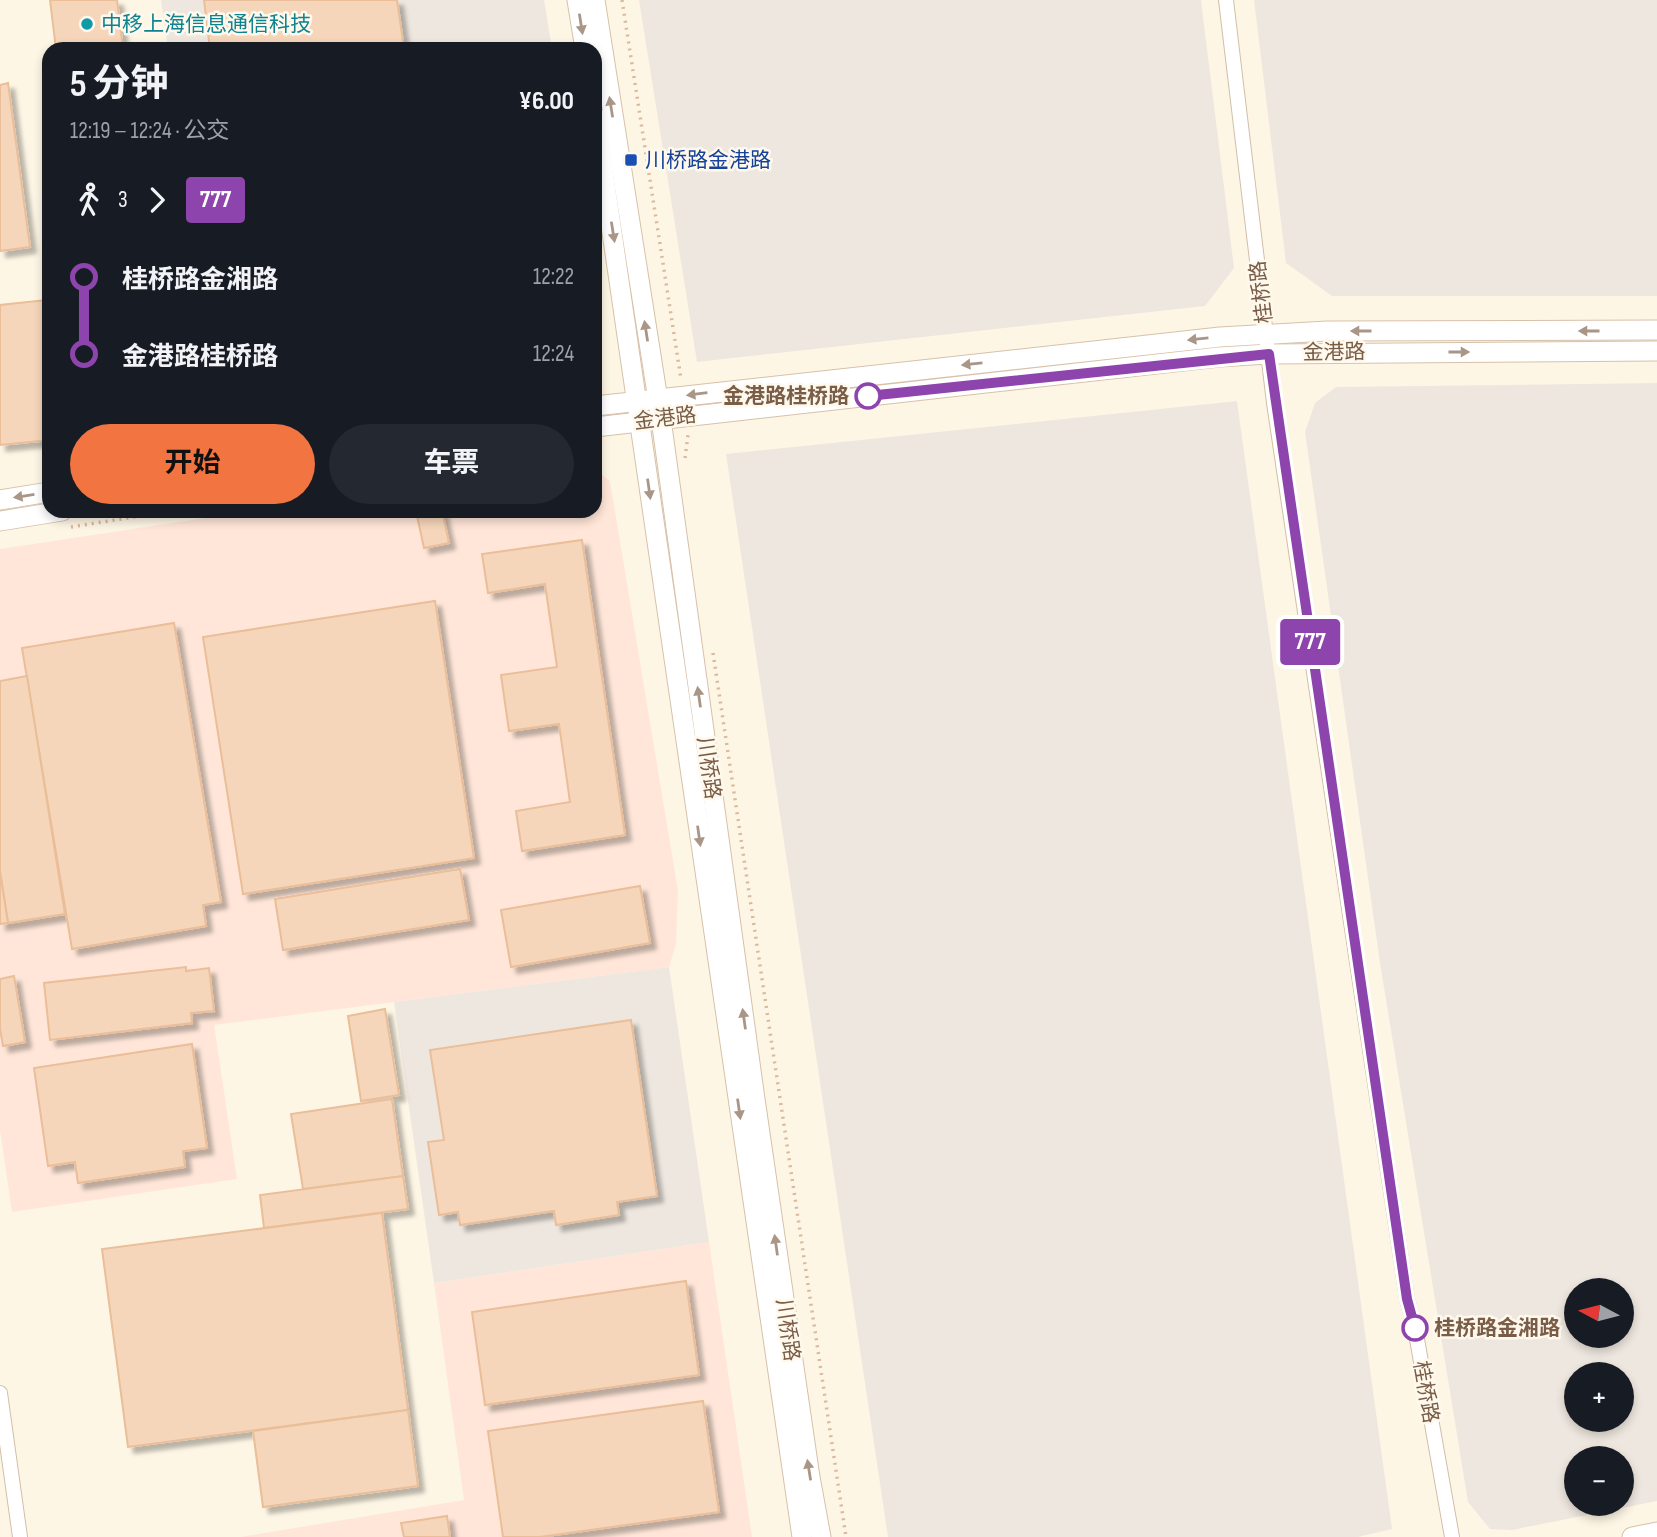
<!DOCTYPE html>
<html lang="zh">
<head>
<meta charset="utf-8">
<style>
  :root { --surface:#171b24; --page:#242831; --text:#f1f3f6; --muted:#9ea1a6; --accent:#f27440 }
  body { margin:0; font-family:"Sofia Sans Condensed","Noto Sans SC",sans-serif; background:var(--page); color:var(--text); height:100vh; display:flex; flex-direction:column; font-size:26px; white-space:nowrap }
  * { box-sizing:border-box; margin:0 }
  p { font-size:23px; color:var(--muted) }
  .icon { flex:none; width:38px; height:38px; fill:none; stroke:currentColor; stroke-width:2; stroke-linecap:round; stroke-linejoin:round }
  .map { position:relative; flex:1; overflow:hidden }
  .sheet { position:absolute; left:42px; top:42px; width:560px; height:476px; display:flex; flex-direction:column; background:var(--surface); border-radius:21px; box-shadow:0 4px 10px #0003 }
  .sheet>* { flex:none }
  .badge { padding:0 14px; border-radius:5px; font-size:24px; line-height:46px }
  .needle { width:46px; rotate:277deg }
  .buttons { position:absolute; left:1564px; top:1278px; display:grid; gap:14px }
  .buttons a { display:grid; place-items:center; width:70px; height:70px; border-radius:50%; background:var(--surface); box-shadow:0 4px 10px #0003; font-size:35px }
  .map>.badge { position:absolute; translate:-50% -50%; box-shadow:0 0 0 4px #fff }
  .legs { display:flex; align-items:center; gap:10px; height:77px; padding:0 28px; font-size:23px }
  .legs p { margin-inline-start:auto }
  .summary { display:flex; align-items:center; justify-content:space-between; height:119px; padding:0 28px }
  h1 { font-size:38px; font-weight:700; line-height:52px }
  .button { display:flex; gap:14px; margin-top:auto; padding:14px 28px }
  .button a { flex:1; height:80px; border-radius:42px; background:var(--accent); color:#111; font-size:28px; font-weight:700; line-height:80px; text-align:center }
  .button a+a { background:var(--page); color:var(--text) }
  ul { padding:0 28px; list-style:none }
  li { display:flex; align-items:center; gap:24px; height:77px; font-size:26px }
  li i { display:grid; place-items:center; width:10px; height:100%; margin:0 9px; background:currentColor }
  li i::after { content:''; width:18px; height:18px; margin:-9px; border:5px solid; border-radius:50%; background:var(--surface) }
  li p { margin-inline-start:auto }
  li:first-child i { background:linear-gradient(#0000 50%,currentColor 0) }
  li:last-child i { background:linear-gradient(currentColor 50%,#0000 0) }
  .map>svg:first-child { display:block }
  .commercial { fill:#ffe6d8 }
  .industrial { fill:#eee7df; fill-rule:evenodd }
  .building { fill:#f6d6ba; stroke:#eabe99; stroke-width:2; filter:url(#shadow) }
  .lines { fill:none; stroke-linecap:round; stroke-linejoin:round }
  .street-casing { stroke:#d1bea9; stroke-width:16 }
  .secondary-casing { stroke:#d7c1a9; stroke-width:21 }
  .path { stroke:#dbb99d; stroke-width:3.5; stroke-dasharray:2 5; stroke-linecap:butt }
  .street { stroke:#fff; stroke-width:14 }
  .secondary { stroke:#fff; stroke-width:19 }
  .oneway { fill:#a99687 }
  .line-1-casing { stroke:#fff; stroke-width:16 }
  .line-1 { stroke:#8e44ad; stroke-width:10 }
  .culture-dot { fill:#0f9aa8; stroke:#fff9ed; stroke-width:2.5 }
  .transit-dot { fill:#1a4fb4; stroke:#fff9ed; stroke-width:2.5 }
  .stop-1-dot { fill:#fff; stroke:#8e44ad; stroke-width:3.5 }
  .labels { text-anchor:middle; stroke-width:5; stroke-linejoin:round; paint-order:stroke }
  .culture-label { font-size:21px; fill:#0d838f; stroke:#fff9ed; text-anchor:start }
  .transit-label { font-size:21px; fill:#164399; stroke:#fff9ed; text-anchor:start }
  .street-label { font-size:21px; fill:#7a5d47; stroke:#fff9ed }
  .stop-label { font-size:21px; font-weight:bold; fill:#7a5d47; stroke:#fff9ed; text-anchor:end }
</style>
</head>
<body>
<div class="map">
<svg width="1657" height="1537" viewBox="0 0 1657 1537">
  <defs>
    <filter id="shadow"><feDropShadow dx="6" dy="6" stdDeviation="2" flood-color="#0004"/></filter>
  </defs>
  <rect width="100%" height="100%" fill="#fef6e5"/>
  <g class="commercial">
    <polygon points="595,469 610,481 678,891 676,944 669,967 214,1025 237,1179 12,1212 0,1130 0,549 252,511 595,511"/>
    <polygon points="709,1242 752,1537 241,1537 464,1500 434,1283"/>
  </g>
  <g class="industrial">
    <polygon points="161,0 544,0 552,49 168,49"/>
    <polygon points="639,0 1201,0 1234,268 1205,306 697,362"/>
    <polygon points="1254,0 1657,0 1657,296 1332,296 1286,263"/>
    <path d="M1657,383V1501L1512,1530L1490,1529L1468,1502L1380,963L1305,432L1315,403L1336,387ZM1577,1290H1622V1335H1577ZM1577,1374H1622V1419H1577ZM1577,1458H1622V1503H1577Z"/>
    <polygon points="1237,401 1392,1529 1358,1537 888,1537 726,454"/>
    <polygon points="669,967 709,1242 434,1283 394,1002"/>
  </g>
  <g class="building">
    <polygon points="50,0 117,0 123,49 56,49"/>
    <polygon points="204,0 397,0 404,49 210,49"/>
    <polygon points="8,83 30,247 0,251 0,85"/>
    <polygon points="46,300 49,331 49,440 0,445 0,305"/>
    <polygon points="416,511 442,511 449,543 424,548"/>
    <polygon points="582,540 625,835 522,851 516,811 570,802 559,724 509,731 501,675 557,667 545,584 488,593 482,554"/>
    <polygon points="435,601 474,858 243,894 203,637"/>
    <polygon points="174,623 221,902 203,905 206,926 72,949 22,648"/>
    <polygon points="27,676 65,914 8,923 0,872 0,681"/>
    <polygon points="460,869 469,920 283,950 275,899"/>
    <polygon points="0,872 8,923 0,924"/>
    <polygon points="640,886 650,943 511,967 501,910"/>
    <polygon points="186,967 186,971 209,968 214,1011 191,1013 192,1023 50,1040 44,983"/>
    <polygon points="14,976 25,1042 3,1046 0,1029 0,979"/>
    <polygon points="385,1009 399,1095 361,1101 348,1016"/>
    <polygon points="631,1020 657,1196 617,1202 619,1215 556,1225 554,1211 460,1225 458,1212 439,1215 428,1142 444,1140 430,1050"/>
    <polygon points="192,1044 207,1148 183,1151 185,1167 78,1183 75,1162 48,1166 34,1068"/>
    <polygon points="392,1099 403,1176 303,1189 291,1114"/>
    <polygon points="403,1176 408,1209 264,1228 260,1195"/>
    <polygon points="382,1213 408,1410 128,1447 102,1249"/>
    <polygon points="686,1281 699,1375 485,1405 472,1312"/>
    <polygon points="703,1401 719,1512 540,1537 503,1537 488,1431"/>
    <polygon points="408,1410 418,1486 263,1507 253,1431"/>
    <polygon points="447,1516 450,1537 404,1537 401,1523"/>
  </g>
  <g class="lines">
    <g class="street-casing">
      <g id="street">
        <polyline points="1226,0 1274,403 1407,1299 1415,1328 1452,1537"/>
        <polyline points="0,1393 20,1537"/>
      </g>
    </g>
    <g class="secondary-casing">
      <g id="secondary">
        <polyline points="577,0 585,49"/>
        <polyline points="595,0 661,419 755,1099 810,1477 821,1537"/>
        <polyline points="595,116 802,1537"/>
        <polyline points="595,406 1220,337 1327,331 1657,330"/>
        <polyline points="595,427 1219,357 1269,354 1657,351"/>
        <polyline points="0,500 49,492"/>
        <polyline points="0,521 62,511"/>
        <polyline points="1632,1537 1657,1532"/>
      </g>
    </g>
    <g class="path">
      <polyline points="622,0 681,379"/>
      <polyline points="685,458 688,435"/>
      <polyline points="71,527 171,511"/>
      <polyline points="713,653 846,1537"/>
    </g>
    <use href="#street" class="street"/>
    <use href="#secondary" class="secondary"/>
  </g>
  <defs><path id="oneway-solid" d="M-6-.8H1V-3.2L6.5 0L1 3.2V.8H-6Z" transform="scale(1.75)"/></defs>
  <g class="oneway">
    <use href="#oneway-solid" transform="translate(581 24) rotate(81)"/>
    <use href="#oneway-solid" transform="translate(611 107) rotate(-99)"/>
    <use href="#oneway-solid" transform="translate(613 232) rotate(81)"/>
    <use href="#oneway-solid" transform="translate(646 331) rotate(-99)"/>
    <use href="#oneway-solid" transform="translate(1361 331) rotate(180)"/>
    <use href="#oneway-solid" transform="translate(1589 331) rotate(180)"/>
    <use href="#oneway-solid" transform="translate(1198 339) rotate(174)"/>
    <use href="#oneway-solid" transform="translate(1459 352)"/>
    <use href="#oneway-solid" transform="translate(972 364) rotate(174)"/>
    <use href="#oneway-solid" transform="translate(697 394) rotate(173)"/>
    <use href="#oneway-solid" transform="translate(649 489) rotate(82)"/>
    <use href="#oneway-solid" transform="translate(24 496) rotate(171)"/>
    <use href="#oneway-solid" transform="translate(699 697) rotate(-98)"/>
    <use href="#oneway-solid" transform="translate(699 836) rotate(82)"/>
    <use href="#oneway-solid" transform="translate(744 1019) rotate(-98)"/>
    <use href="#oneway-solid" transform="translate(739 1109) rotate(82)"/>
    <use href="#oneway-solid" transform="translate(776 1245) rotate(-98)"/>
    <use href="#oneway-solid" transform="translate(809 1470) rotate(-99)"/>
  </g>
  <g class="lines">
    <g class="line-1-casing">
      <polyline id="line-1" points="868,396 1269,354 1407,1299 1415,1328"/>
    </g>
    <use href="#line-1" class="line-1"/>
  </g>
  <circle class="culture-dot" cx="87" cy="24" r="7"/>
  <rect class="transit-dot" x="624" y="153" width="14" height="14" rx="3.5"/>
  <g class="stop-1-dot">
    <circle cx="868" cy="396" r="12"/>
    <circle cx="1415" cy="1328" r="12"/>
  </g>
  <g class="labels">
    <g class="culture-label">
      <text x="101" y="31">中移上海信息通信科技</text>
    </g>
    <g class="transit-label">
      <text x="645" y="167">川桥路金港路</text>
    </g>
    <g class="street-label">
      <text transform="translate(1261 292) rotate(-97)" y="7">桂桥路</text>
      <text transform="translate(1334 352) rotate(-1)" y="7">金港路</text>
      <text transform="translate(665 418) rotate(-7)" y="7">金港路</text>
      <text transform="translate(709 768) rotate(82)" y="7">川桥路</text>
      <text transform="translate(788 1330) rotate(82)" y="7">川桥路</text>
      <text transform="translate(1426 1392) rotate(80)" y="7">桂桥路</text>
    </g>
    <g class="stop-label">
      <text x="849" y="403">金港路桂桥路</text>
      <text x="1434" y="1335" text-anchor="start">桂桥路金湘路</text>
    </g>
  </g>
</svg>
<div class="buttons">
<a><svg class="needle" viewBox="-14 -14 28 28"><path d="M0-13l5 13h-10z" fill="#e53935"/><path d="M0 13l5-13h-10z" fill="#9ea1a6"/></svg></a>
<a>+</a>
<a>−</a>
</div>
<b class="badge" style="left:1310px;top:642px;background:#8e44ad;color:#fff">777</b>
<section class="sheet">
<div class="summary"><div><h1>5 分钟</h1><p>12:19 – 12:24 · 公交</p></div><b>¥6.00</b></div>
<div class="legs"><svg class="icon" aria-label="walk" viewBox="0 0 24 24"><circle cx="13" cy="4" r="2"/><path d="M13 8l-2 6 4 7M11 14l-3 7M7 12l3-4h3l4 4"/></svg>3<svg class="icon" aria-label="forward" viewBox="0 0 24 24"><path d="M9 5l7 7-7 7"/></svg><b class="badge" style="background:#8e44ad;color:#fff">777</b></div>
<ul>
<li><i style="color:#8e44ad"></i><b>桂桥路金湘路</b><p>12:22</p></li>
<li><i style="color:#8e44ad"></i><b>金港路桂桥路</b><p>12:24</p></li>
</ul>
<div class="button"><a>开始</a><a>车票</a></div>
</section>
</div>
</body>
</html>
